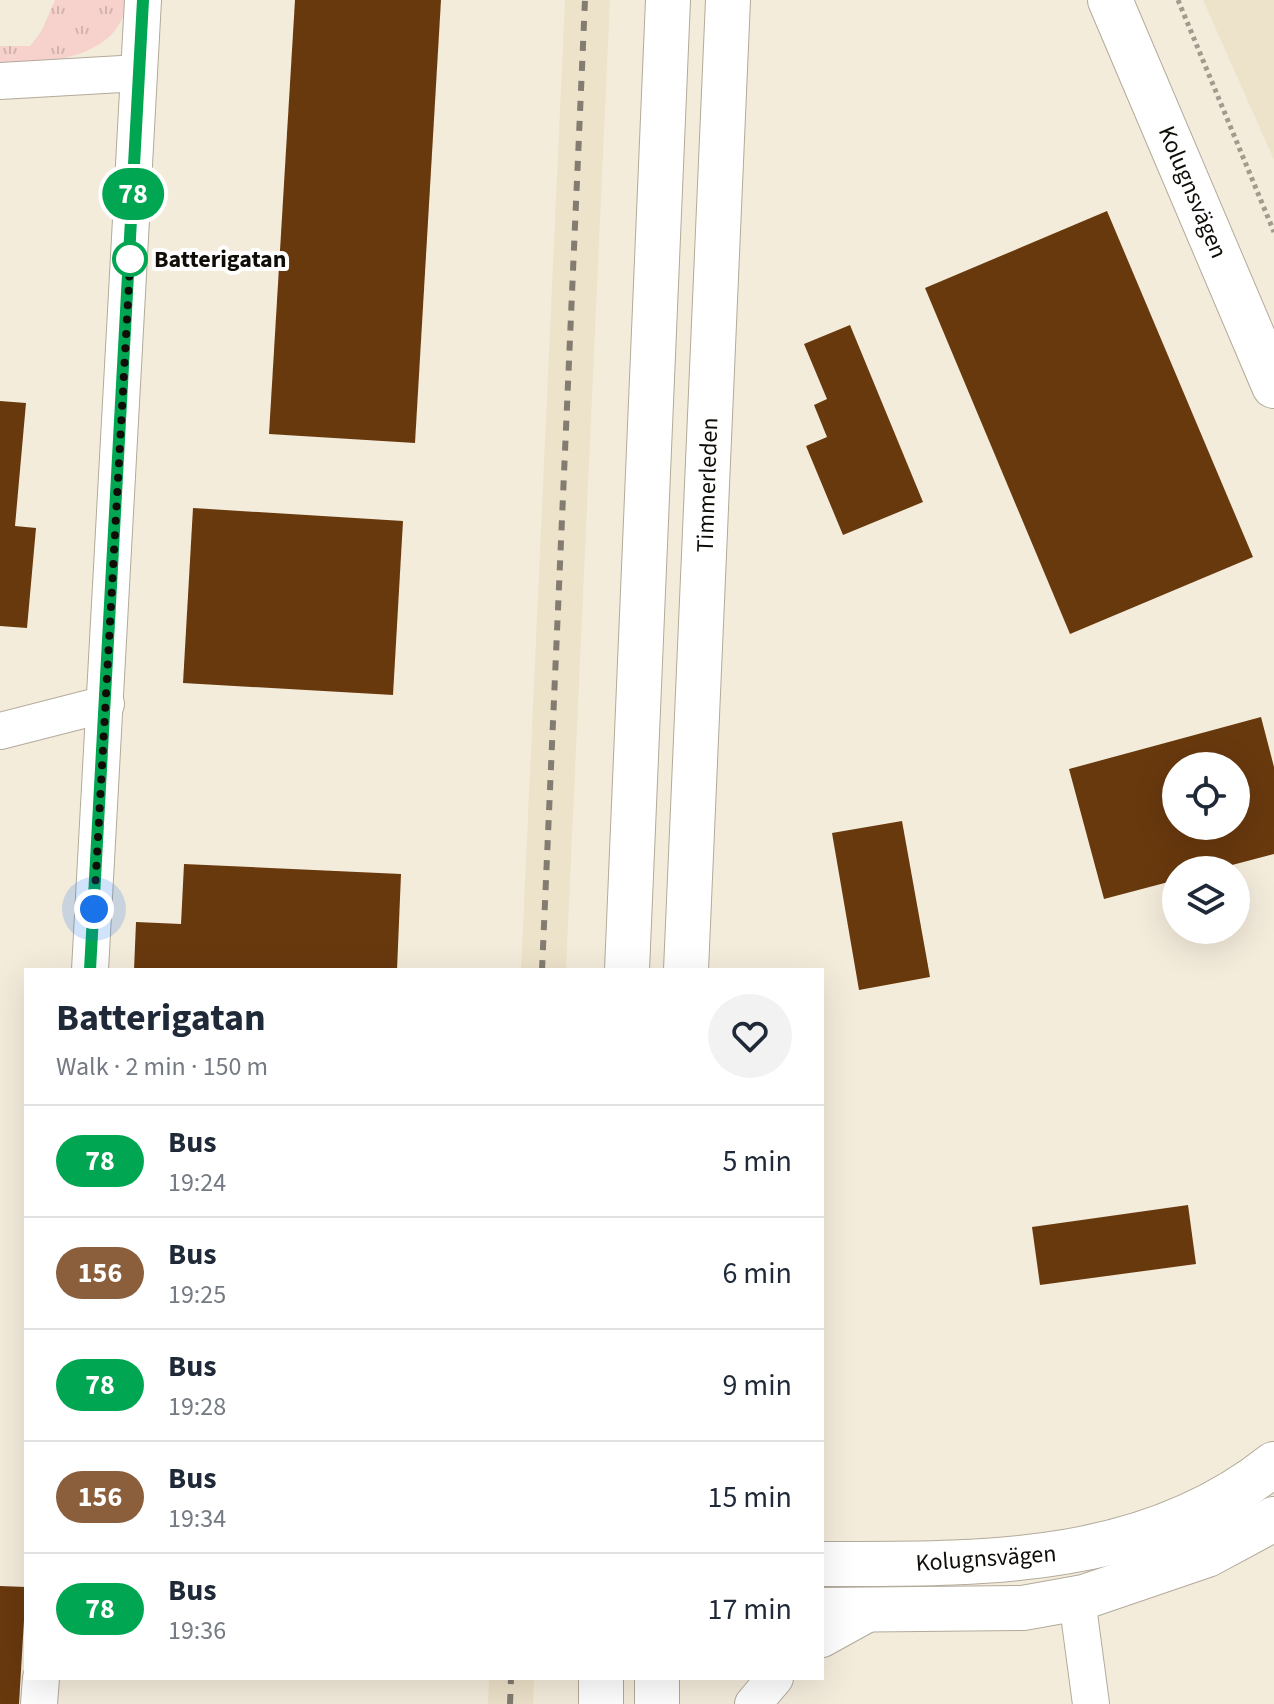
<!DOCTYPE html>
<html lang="en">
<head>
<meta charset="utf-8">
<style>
  :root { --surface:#fff; --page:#f2f2f3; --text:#1f2937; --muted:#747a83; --line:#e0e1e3 }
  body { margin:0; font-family:"Source Sans 3",sans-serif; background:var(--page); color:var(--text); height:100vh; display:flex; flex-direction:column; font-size:30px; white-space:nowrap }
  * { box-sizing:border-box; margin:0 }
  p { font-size:26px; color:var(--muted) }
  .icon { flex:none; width:44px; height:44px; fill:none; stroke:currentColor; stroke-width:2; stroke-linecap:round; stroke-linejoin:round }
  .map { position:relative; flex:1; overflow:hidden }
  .panel { position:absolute; left:24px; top:968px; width:800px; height:712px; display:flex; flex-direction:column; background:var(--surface); border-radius:0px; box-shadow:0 8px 32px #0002 }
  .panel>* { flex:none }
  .badge { padding:0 16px; border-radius:26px; font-size:28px; line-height:52px }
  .fabs { position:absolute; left:1162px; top:752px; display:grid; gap:16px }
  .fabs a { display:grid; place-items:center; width:88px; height:88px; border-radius:50%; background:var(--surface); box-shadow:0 8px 32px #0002; font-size:40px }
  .you { position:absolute; width:40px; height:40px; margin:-20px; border:6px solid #fff; border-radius:50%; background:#1a73e8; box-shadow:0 0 0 12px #1a73e833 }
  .map>.badge { position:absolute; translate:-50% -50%; box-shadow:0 0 0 4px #fff }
  .round { display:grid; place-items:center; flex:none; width:84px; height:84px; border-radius:42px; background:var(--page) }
  .headline { display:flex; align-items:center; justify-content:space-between; height:136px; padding:0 32px }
  h1 { font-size:38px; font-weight:700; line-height:60px }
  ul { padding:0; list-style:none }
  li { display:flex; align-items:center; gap:24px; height:112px; padding:0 32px; border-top:2px solid var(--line) }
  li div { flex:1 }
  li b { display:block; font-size:30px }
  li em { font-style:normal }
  li .badge { min-width:88px; font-weight:700; text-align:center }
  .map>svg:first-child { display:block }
  .built { fill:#ede2ca }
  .grass { fill:url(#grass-tufts) }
  .building { fill:#69390e; fill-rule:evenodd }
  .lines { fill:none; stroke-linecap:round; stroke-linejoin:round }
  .street-casing { stroke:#b2aa9a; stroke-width:38 }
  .secondary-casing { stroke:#b2aa9a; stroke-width:46 }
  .path { stroke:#a19b8f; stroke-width:5; stroke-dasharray:4 4; stroke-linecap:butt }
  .street { stroke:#fff; stroke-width:36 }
  .secondary { stroke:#fff; stroke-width:44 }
  .rail { stroke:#827c71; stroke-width:6; stroke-dasharray:10 10; stroke-linecap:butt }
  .line-casing { stroke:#fff; stroke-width:18 }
  .line { stroke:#00a651; stroke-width:12 }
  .walk { stroke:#100d08; stroke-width:8; stroke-dasharray:0 14.4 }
  .stop-dot { fill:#fff; stroke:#00a651; stroke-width:4 }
  .labels { text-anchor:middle; stroke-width:8; stroke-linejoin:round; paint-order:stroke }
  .street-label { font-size:24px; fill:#100d08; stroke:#fff }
  .stop-label { font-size:24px; font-weight:bold; fill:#100d08; stroke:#fff; text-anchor:start }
</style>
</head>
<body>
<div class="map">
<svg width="1274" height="1704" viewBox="0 0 1274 1704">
  <defs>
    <pattern id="grass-tufts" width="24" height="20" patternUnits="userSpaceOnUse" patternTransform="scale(2)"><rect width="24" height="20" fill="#f7d2cd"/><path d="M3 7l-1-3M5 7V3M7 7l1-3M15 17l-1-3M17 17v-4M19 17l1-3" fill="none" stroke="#d3b3af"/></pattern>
  </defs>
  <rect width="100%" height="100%" fill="#f4ecdb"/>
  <g class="built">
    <polygon points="565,0 610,0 566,970 521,970"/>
    <polygon points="1203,0 1274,0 1274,160"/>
    <polygon points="489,1678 534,1678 533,1704 488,1704"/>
  </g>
  <path class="grass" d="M55,0H126C124,58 44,64 0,65V46H30L41,32Z"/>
  <g class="building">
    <polygon points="295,0 441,0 415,443 269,434"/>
    <polygon points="1107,211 1253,557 1070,634 925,288"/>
    <polygon points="850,325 923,502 843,535 806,446 827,437 814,405 827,399 804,344"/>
    <polygon points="0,401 26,403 15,526 36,528 27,628 0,626"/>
    <polygon points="193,508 403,521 393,695 183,683"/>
    <path d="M1261,717L1274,767V854L1213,870H1176V880L1104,899L1069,769ZM1176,766H1236V826H1176Z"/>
    <polygon points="902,821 930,977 859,990 832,833"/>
    <polygon points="184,864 401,874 397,970 134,970 136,922 181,924"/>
    <polygon points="1188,1205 1196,1264 1040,1285 1032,1227"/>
    <polygon points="0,1586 26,1587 19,1704 0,1704"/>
  </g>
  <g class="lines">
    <g class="street-casing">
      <g id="street">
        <polyline points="0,81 139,73"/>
        <polyline points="0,731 106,704"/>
        <polyline points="90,970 143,0"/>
        <polyline points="1077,1599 1091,1704"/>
        <polyline points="822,1639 871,1612"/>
        <polyline points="39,1704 41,1678"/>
        <polyline points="753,1704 775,1678"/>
      </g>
    </g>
    <g class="secondary-casing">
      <g id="secondary">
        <polyline points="1110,0 1274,386"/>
        <polyline points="627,970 668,0"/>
        <polyline points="686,970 728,0"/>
        <path d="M822,1564C979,1564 1144,1568 1274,1464"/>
        <polyline points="822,1610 1023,1608 1084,1597 1207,1555 1274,1519"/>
        <polyline points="601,1704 601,1678"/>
        <polyline points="657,1704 657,1678"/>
      </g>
    </g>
    <polyline class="path" points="1178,0 1274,232"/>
    <use href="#street" class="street"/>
    <use href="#secondary" class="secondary"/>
    <g class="rail">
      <polyline points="542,970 585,0"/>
      <polyline points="510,1704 511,1678"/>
    </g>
  </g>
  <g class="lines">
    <g class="line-casing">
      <polyline id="line" points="90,970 143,0"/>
    </g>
    <use href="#line" class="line"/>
    <polyline class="walk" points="94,909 131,247 130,259"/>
  </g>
  <circle class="stop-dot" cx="130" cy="259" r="16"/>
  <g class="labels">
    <g class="street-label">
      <text transform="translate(1193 192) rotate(67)" y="8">Kolugnsvägen</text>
      <text transform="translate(707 485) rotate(-88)" y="8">Timmerleden</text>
      <text transform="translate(986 1558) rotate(-4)" y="8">Kolugnsvägen</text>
    </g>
    <g class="stop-label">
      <text x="154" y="267">Batterigatan</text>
    </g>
  </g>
</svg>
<div class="fabs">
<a><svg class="icon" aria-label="locate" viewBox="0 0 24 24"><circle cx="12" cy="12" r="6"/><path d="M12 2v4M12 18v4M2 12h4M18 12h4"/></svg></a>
<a><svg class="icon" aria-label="layers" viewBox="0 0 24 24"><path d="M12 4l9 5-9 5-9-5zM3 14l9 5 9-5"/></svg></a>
</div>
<div class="you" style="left:94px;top:909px"></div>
<b class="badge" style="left:133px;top:194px;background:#00a651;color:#fff">78</b>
<section class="panel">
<div class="headline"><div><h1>Batterigatan</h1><p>Walk · 2 min · 150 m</p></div><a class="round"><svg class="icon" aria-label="heart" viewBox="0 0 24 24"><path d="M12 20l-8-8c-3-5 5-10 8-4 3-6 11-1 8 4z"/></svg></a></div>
<ul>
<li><span class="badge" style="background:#00a651;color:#fff">78</span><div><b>Bus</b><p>19:24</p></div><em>5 min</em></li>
<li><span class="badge" style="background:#8b5e3c;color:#fff">156</span><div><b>Bus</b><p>19:25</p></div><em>6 min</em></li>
<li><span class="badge" style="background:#00a651;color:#fff">78</span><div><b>Bus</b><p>19:28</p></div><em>9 min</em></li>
<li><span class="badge" style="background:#8b5e3c;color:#fff">156</span><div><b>Bus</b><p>19:34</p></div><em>15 min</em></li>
<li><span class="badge" style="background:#00a651;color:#fff">78</span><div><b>Bus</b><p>19:36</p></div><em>17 min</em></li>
</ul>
</section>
</div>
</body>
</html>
